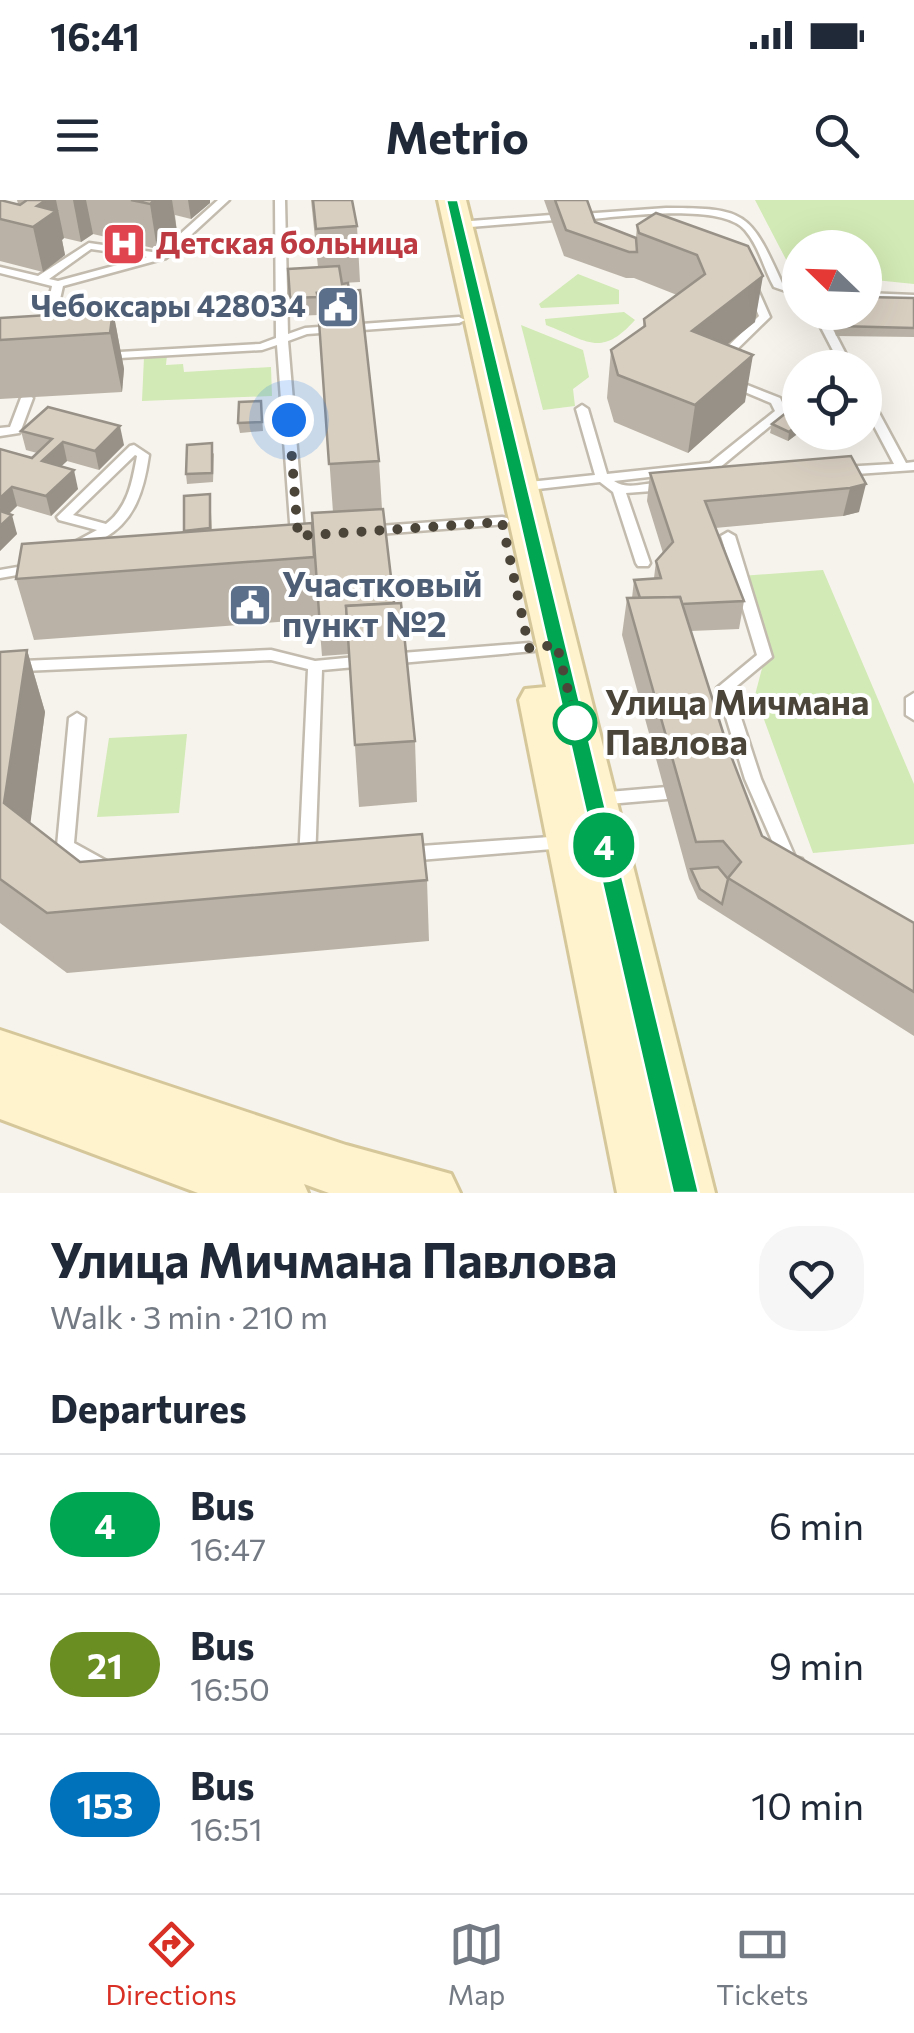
<!DOCTYPE html>
<html lang="en">
<head>
<meta charset="utf-8">
<style>
  :root { --surface:#fff; --page:#f6f6f7; --text:#1f2937; --muted:#747a83; --line:#e0e1e3; --accent:#d93025 }
  body { margin:0; font-family:Commissioner,sans-serif; background:var(--page); color:var(--text); height:100vh; display:flex; flex-direction:column; font-size:38px; white-space:nowrap }
  * { box-sizing:border-box; margin:0 }
  p { font-size:32px; color:var(--muted) }
  .icon { flex:none; width:55px; height:55px; fill:none; stroke:currentColor; stroke-width:2; stroke-linecap:round; stroke-linejoin:round }
  .map { position:relative; height:993px; overflow:hidden }
  .details { display:flex; flex-direction:column; background:var(--surface); flex:1 }
  .details>* { flex:none }
  .badge { padding:0 20px; border-radius:32px; font-size:35px; line-height:65px }
  .needle { width:65px; rotate:293deg }
  .fabs { position:absolute; left:782px; top:30px; display:grid; gap:20px }
  .fabs a { display:grid; place-items:center; width:100px; height:100px; border-radius:50%; background:var(--surface); box-shadow:0 10px 40px #0002; font-size:50px }
  .you { position:absolute; width:50px; height:50px; margin:-25px; border:8px solid #fff; border-radius:50%; background:#1a73e8; box-shadow:0 0 0 15px #1a73e833 }
  .map>.badge { position:absolute; translate:-50% -50%; box-shadow:0 0 0 5px #fff }
  h2 { padding:0 50px; font-size:38px; line-height:90px }
  .round { display:grid; place-items:center; flex:none; width:105px; height:105px; border-radius:40px; background:var(--page) }
  .headline { display:flex; align-items:center; justify-content:space-between; height:170px; padding:0 50px }
  h1 { font-size:48px; font-weight:700; line-height:75px }
  ul { padding:0; list-style:none }
  li { display:flex; align-items:center; gap:30px; height:140px; padding:0 50px; border-top:2px solid var(--line) }
  li div { flex:1 }
  li b { display:block; font-size:38px }
  li em { font-style:normal }
  li .badge { min-width:110px; font-weight:700; text-align:center }
  .status { display:flex; justify-content:space-between; align-items:center; height:70px; padding:0 50px; background:var(--surface); direction:ltr }
  .status svg { height:28px; fill:currentColor }
  header { display:flex; justify-content:space-between; align-items:center; height:130px; padding:0 50px; background:var(--surface); font-size:45px; font-weight:700 }
  .tabs { display:flex; justify-content:space-around; align-items:center; height:140px; border-top:2px solid var(--line); background:var(--surface); font-size:28px; color:var(--muted) }
  .tabs a { display:grid; justify-items:center; gap:5px }
  .tabs .selected { color:var(--accent) }
  .map>svg:first-child { display:block }
  .green { fill:#d2eab5 }
  .lines { fill:none; stroke-linecap:round; stroke-linejoin:round }
  .lane-casing { stroke:#c2bbae; stroke-width:5 }
  .secondary-casing { stroke:#d6c79b; stroke-width:6 }
  .lane { fill:#fff; fill-rule:evenodd }
  .secondary { fill:#fff3cd; fill-rule:evenodd }
  .wall { fill:#bab2a6 }
  .shaded-wall { fill:#979187 }
  .building { fill:#d8cfc1; stroke:#979187; stroke-width:2.5 }
  .line { fill:#00a651; stroke:#fff; stroke-width:2.5 }
  .walk { stroke:#4b4439; stroke-width:10; stroke-dasharray:0 18 }
  .stop-dot { fill:#fff; stroke:#00a651; stroke-width:5 }
  .labels { text-anchor:middle; stroke-width:8; stroke-linejoin:round; paint-order:stroke }
  .far-health-label { font-size:30px; font-weight:bold; fill:#be3a42; stroke:#fff; text-anchor:start }
  .far-service-label { font-size:30px; font-weight:bold; fill:#4e5e75; stroke:#fff; text-anchor:end }
  .service-label { font-size:35px; font-weight:bold; fill:#4e5e75; stroke:#fff; text-anchor:start }
  .stop-label { font-size:35px; font-weight:bold; fill:#4b4439; stroke:#fff; text-anchor:start }
</style>
</head>
<body>
<div class="status"><b>16:41</b><svg viewBox="0 0 49 12"><path d="M0 12V9h3v3zM5 12V6h3v6zM10 12V3h3v9zM15 12V0h3v12zM26 1h20v11H26zM47 4h2v5h-2z"/></svg></div>
<header><svg class="icon" aria-label="menu" viewBox="0 0 24 24"><path d="M4 6h16M4 12h16M4 18h16"/></svg>Metrio<svg class="icon" aria-label="search" viewBox="0 0 24 24"><circle cx="10" cy="10" r="6"/><path d="M15 15l6 6"/></svg></header>
<div class="map">
<svg width="914" height="993" viewBox="0 0 914 993">
  <rect width="100%" height="100%" fill="#f6f3ec"/>
  <g class="green">
    <polygon points="755,0 914,0 914,84 865,79 865,48 800,48 800,72 792,71"/>
    <polygon points="578,74 619,90 619,104 541,108 539,104"/>
    <path d="M624,112L635,120C601,158 588,141 546,125L545,119Z"/>
    <polygon points="521,125 583,150 589,177 573,189 575,206 543,210"/>
    <polygon points="167,155 166,165 183,164 184,172 271,167 272,196 142,201 144,157"/>
    <polygon points="823,370 914,584 914,644 813,653 755,495 765,457 741,376"/>
    <polygon points="187,534 179,613 97,617 109,538"/>
  </g>
  <g class="lines">
    <g class="lane-casing">
      <g id="lane">
        <path d="M218,0H229L166,58L63,86L52,135H44L42,133L52,86L0,73V67L38,76L89,43L159,53ZM91,49L147,57L58,81L49,79Z"/>
        <polygon points="275,0 285,0 288,134 305,128 459,117 465,120 459,123 307,134 288,141 304,332 311,336 304,340 293,339 291,336 277,145 262,150 102,159 96,156 102,153 260,144 276,138"/>
        <path d="M666,8C746,8 750,12 782,83L800,89V96L774,87C764,69 759,46 745,30C721,2 618,17 582,20L577,17L582,14Z"/>
        <polygon points="551,15 556,18 555,20 458,28 453,25 458,22"/>
        <polygon points="753,87 758,90 770,117 725,161 717,161 717,157 759,116 748,90"/>
        <polygon points="865,93 914,95 914,101 865,99"/>
        <polygon points="813,112 824,112 853,168 842,168"/>
        <path d="M732,179L780,198L787,212L718,269L614,281C631,293 654,277 671,286L665,290L626,293L650,363L648,366H638L636,363L613,292L600,282L520,291L514,287L520,283L595,275L576,209L582,205L588,209L607,274L710,263L775,211L771,203L728,185L726,183Z"/>
        <polygon points="27,194 33,198 21,230 19,233 0,236 0,228 10,227 21,198"/>
        <polygon points="865,194 871,198 906,263 914,262 914,270 842,275 836,271 842,267 894,264 865,209"/>
        <path d="M134,245L149,255C144,290 135,321 104,338C93,343 85,350 73,349L71,346L73,343L97,330L59,320L57,317L130,246ZM135,255L137,256C132,283 128,307 106,324L73,315Z"/>
        <polygon points="502,317 507,318 509,321 507,324 366,335 359,331 366,327"/>
        <polygon points="728,332 735,336 772,457 732,490 761,579 795,657 802,659 804,664 802,669 796,671 783,666 781,661 745,579 717,488 757,455 721,336"/>
        <polygon points="35,364 40,365 42,368 40,371 0,378 0,370"/>
        <polygon points="529,443 534,445 536,448 534,451 389,464 382,459 389,454"/>
        <polygon points="271,450 315,461 366,456 373,461 366,466 322,470 315,662 313,667 307,669 301,667 299,662 308,469 271,460 0,472 0,462"/>
        <polygon points="914,493 914,520 906,515 906,498"/>
        <polygon points="77,513 85,518 74,643 112,664 114,669 112,674 106,676 59,651 57,646 69,518"/>
        <polygon points="667,587 673,589 675,593 673,597 667,599 597,605 591,603 589,599 591,595 597,593"/>
        <polygon points="564,636 570,637 572,642 570,647 564,648 407,661 401,659 399,654 401,649 407,647"/>
      </g>
    </g>
    <g class="secondary-casing">
      <g id="secondary">
        <polygon points="438,0 466,0 715,993 617,993 519,500 525,489 546,487"/>
        <polygon points="0,830 346,945 451,974 460,993 329,993 304,984 308,993 198,993 0,919"/>
      </g>
    </g>
    <use href="#lane" class="lane"/>
    <use href="#secondary" class="secondary"/>
  </g>
  <g class="wall">
    <polygon points="0,0 18,4 17,0 210,0 210,3 191,19 175,15 177,32 157,49 93,34 81,42 64,38 62,40 65,55 43,72 0,61"/>
    <polygon points="311,0 352,0 357,26 360,82 342,83 379,261 382,309 415,541 417,602 359,607 349,454 322,456 319,419 34,440 16,379 184,332 184,296 210,294 212,330 312,323 333,312 319,115 292,116 288,69 318,67"/>
    <polygon points="544,0 587,0 595,22 636,38 637,25 748,46 755,122 727,144 745,202 688,253 614,222 607,198 611,150 643,128 644,119 677,95 634,78 626,78 564,56"/>
    <polygon points="914,98 914,137 836,136 830,112 865,112"/>
    <polygon points="113,111 124,169 122,192 0,199 0,118"/>
    <polygon points="261,201 263,231 240,233 238,223"/>
    <polygon points="800,213 800,232 788,241 770,233 772,224"/>
    <polygon points="21,231 124,245 99,270 67,261 61,266 78,289 51,316 17,306 9,314 17,334 0,351 0,249 32,258 37,253 26,250"/>
    <polygon points="214,253 213,282 187,284 186,274"/>
    <polygon points="851,256 859,312 843,316 715,328 744,401 739,429 691,431 728,548 762,636 914,723 914,836 698,699 689,679 622,435 627,398 632,398 634,380 654,378 656,361 663,353 647,301 650,273"/>
    <polygon points="27,450 45,512 30,623 80,662 427,680 429,741 67,773 0,723 0,452"/>
  </g>
  <g class="shaded-wall">
    <polygon points="46,0 56,0 64,38 62,40 65,55 43,72 33,27 37,6"/>
    <polygon points="73,0 86,0 93,34 81,42"/>
    <polygon points="154,0 172,0 177,32 157,49 150,4"/>
    <polygon points="188,0 210,0 210,3 191,19"/>
    <polygon points="763,76 755,122 686,178 692,131"/>
    <polygon points="113,111 124,169 122,192 110,133"/>
    <polygon points="753,155 745,202 688,253 695,205"/>
    <polygon points="800,223 800,232 788,241 789,232"/>
    <polygon points="120,226 124,245 99,270 95,251"/>
    <polygon points="63,242 67,261 47,280 42,261"/>
    <polygon points="74,270 78,289 51,316 46,296"/>
    <polygon points="866,284 859,312 843,316 850,288"/>
    <polygon points="12,287 17,306 0,322 0,298"/>
    <polygon points="12,315 17,334 0,351 0,326"/>
    <polygon points="27,450 45,512 25,664 4,603"/>
  </g>
  <g class="building">
    <polygon points="0,0 20,5 27,0 46,0 37,6 56,11 33,27 0,19"/>
    <polygon points="131,0 155,0 150,4"/>
    <polygon points="313,0 352,0 357,26 316,29"/>
    <polygon points="555,0 587,0 595,22 636,38 637,52 629,52 566,30"/>
    <polygon points="656,13 748,46 763,76 692,131 753,155 695,205 618,175 611,150 645,126 644,119 705,74 697,55 639,33 637,25"/>
    <polygon points="339,66 342,84 348,83 349,91 317,93 318,97 290,98 288,69"/>
    <polygon points="360,90 379,261 329,264 317,93"/>
    <polygon points="865,97 914,98 914,128 838,126 834,112 865,112"/>
    <polygon points="113,111 110,133 0,140 0,118"/>
    <polygon points="261,201 262,222 238,223 239,202"/>
    <polygon points="48,207 120,226 95,251 63,242 42,261 74,270 46,296 12,287 0,298 0,249 32,258 52,239 21,231"/>
    <polygon points="791,209 800,213 800,223 789,232 772,224"/>
    <polygon points="212,243 212,273 186,274 187,245"/>
    <polygon points="851,256 866,284 850,288 705,301 744,401 682,404 680,397 640,398 634,380 661,378 656,361 673,342 650,273"/>
    <polygon points="210,294 210,328 184,331 184,296"/>
    <polygon points="383,309 394,403 346,406 348,425 320,427 312,313"/>
    <polygon points="0,311 12,315 0,326"/>
    <polygon points="312,323 314,357 16,379 22,344"/>
    <polygon points="680,397 728,548 762,636 914,723 914,792 728,678 741,662 723,641 696,642 627,398"/>
    <polygon points="401,403 415,541 355,545 346,406"/>
    <polygon points="27,450 4,603 80,662 422,634 427,680 47,713 0,679 0,452"/>
    <polygon points="718,667 728,679 722,704 700,689 691,669"/>
  </g>
  <polygon class="line" points="446,0 458,0 699,993 673,993"/>
  <g class="lines">
    <polyline class="walk" points="289,220 298,336 502,322 529,448 557,445 578,532 575,523"/>
  </g>
  <defs>
    <g id="hospital-square" transform="scale(2.25)"><rect x="-9" y="-9" width="18" height="18" rx="4" fill="#e0444e" stroke="#fff"/><path d="M-5-5h3v3.5h4V-5h3V5h-3V1.5h-4V5h-3Z" fill="#fff"/></g>
    <g id="civic-square" transform="scale(2.25)"><rect x="-9" y="-9" width="18" height="18" rx="4" fill="#5c6f8a" stroke="#fff"/><path d="M-.6-6.5H3V-4.5H.6V-3L4-1V1h2V6H-6V1h2V-1L-.6-3ZM-1.2 2.5V6h2.4V2.5Z" fill="#fff"/></g>
  </defs>
  <g fill-rule="evenodd">
    <use href="#hospital-square" x="124" y="44"/>
    <use href="#civic-square" x="338" y="107"/>
    <use href="#civic-square" x="250" y="405"/>
  </g>
  <circle class="stop-dot" cx="575" cy="523" r="20"/>
  <g class="labels">
    <g class="far-health-label">
      <text x="156" y="54">Детская больница</text>
    </g>
    <g class="far-service-label">
      <text x="306" y="117">Чебоксары 428034</text>
    </g>
    <g class="service-label">
      <text x="282" y="397">Участковый<tspan x="282" dy="40">пункт №2</tspan></text>
    </g>
    <g class="stop-label">
      <text x="605" y="515">Улица Мичмана<tspan x="605" dy="40">Павлова</tspan></text>
    </g>
  </g>
</svg>
<div class="fabs">
<a><svg class="needle" viewBox="-14 -14 28 28"><path d="M0-13l5 13h-10z" fill="#e53935"/><path d="M0 13l5-13h-10z" fill="#747a83"/></svg></a>
<a><svg class="icon" aria-label="locate" viewBox="0 0 24 24"><circle cx="12" cy="12" r="6"/><path d="M12 2v4M12 18v4M2 12h4M18 12h4"/></svg></a>
</div>
<div class="you" style="left:289px;top:220px"></div>
<b class="badge" style="left:604px;top:645px;background:#00a651;color:#fff">4</b>
</div>
<section class="details">
<div class="headline"><div><h1>Улица Мичмана Павлова</h1><p>Walk · 3 min · 210 m</p></div><a class="round"><svg class="icon" aria-label="heart" viewBox="0 0 24 24"><path d="M12 20l-8-8c-3-5 5-10 8-4 3-6 11-1 8 4z"/></svg></a></div>
<h2>Departures</h2>
<ul>
<li><span class="badge" style="background:#00a651;color:#fff">4</span><div><b>Bus</b><p>16:47</p></div><em>6 min</em></li>
<li><span class="badge" style="background:#6b8e23;color:#fff">21</span><div><b>Bus</b><p>16:50</p></div><em>9 min</em></li>
<li><span class="badge" style="background:#0072bc;color:#fff">153</span><div><b>Bus</b><p>16:51</p></div><em>10 min</em></li>
</ul>
</section>
<nav class="tabs">
<a class="selected"><svg class="icon" aria-label="directions" viewBox="0 0 24 24"><path d="M12 3l9 9-9 9-9-9zM9 14v-3h6M13 9l2 2-2 2"/></svg>Directions</a>
<a><svg class="icon" aria-label="map" viewBox="0 0 24 24"><path d="M3 6l6-2 6 2 6-2v14l-6 2-6-2-6 2zM9 4v14M15 6v14"/></svg>Map</a>
<a><svg class="icon" aria-label="tickets" viewBox="0 0 24 24"><path d="M3 7h18v10H3zM15 7v10"/></svg>Tickets</a>
</nav>
</body>
</html>
